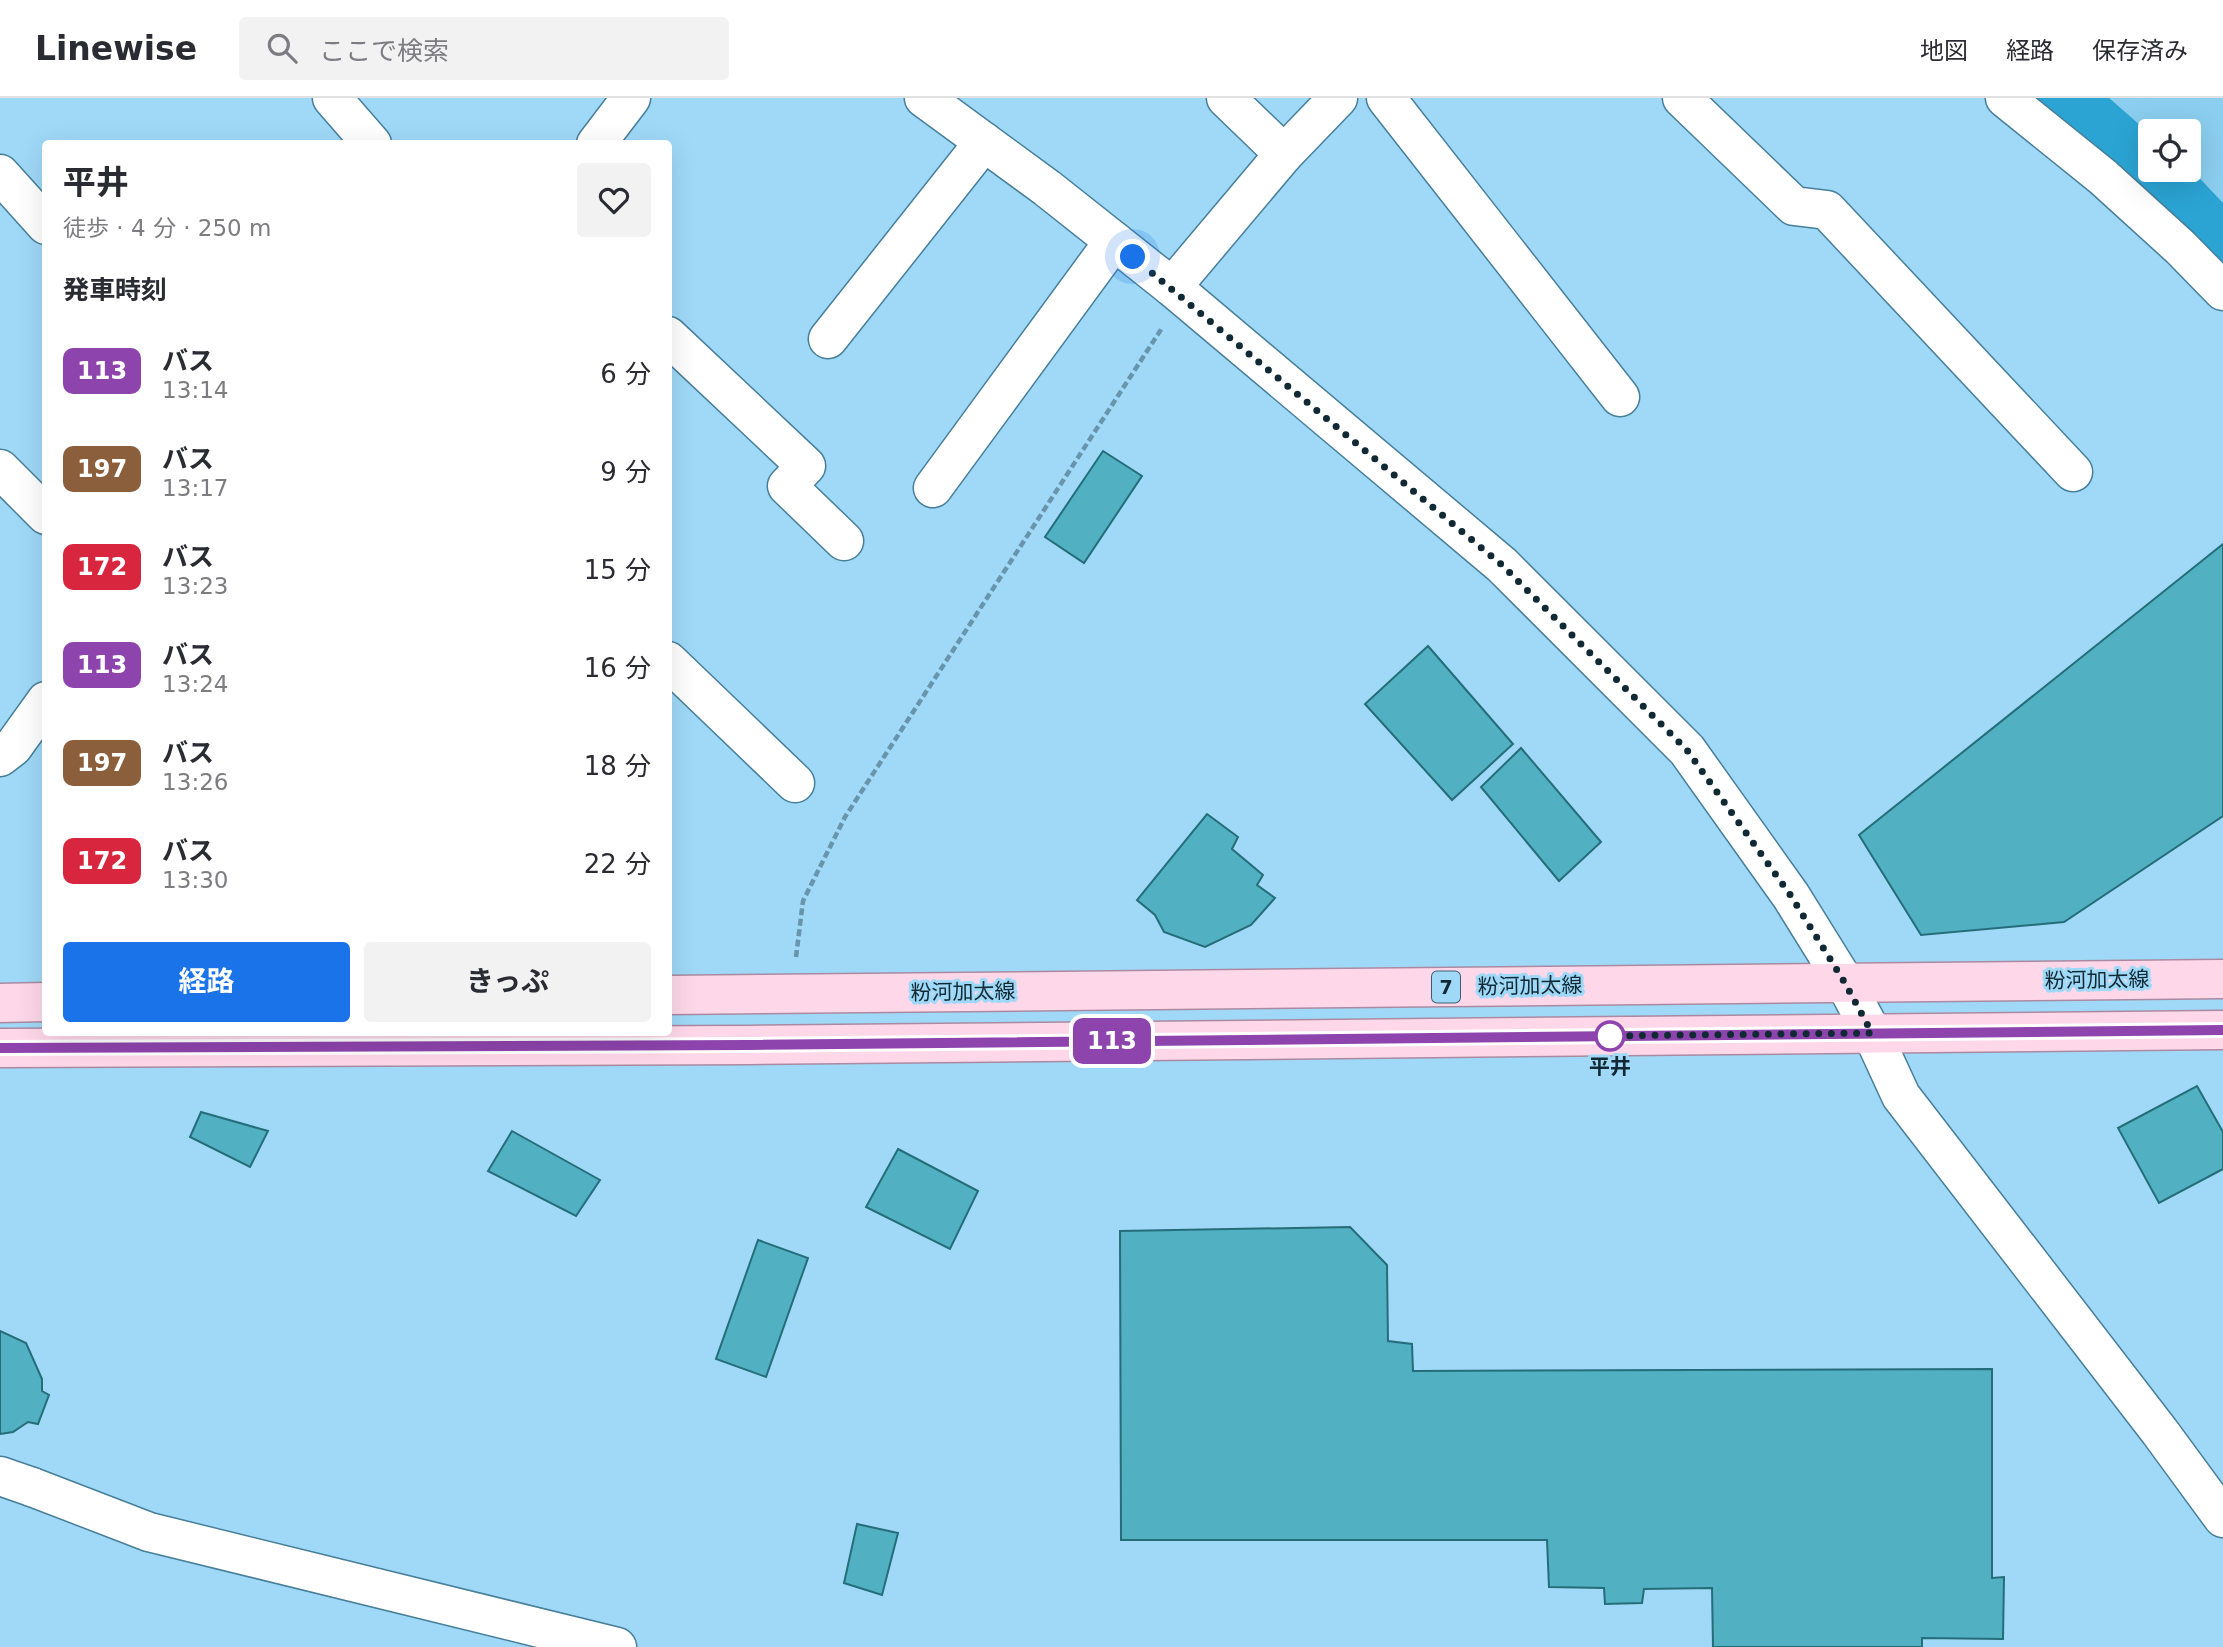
<!DOCTYPE html>
<html lang="ja">
<head>
<meta charset="utf-8">
<style>
  :root { --surface:#fff; --page:#f2f2f3; --text:#2b2b33; --muted:#7c7c81; --line:#e1e1e2; --accent:#1a73e8 }
  body { margin:0; font-family:"DejaVu Sans","Noto Sans JP",sans-serif; background:var(--page); color:var(--text); height:100vh; display:flex; flex-direction:column; font-size:26px; white-space:nowrap }
  * { box-sizing:border-box; margin:0 }
  p { font-size:23px; color:var(--muted) }
  .icon { flex:none; width:38px; height:38px; fill:none; stroke:currentColor; stroke-width:2; stroke-linecap:round; stroke-linejoin:round }
  .map { position:relative; flex:1; overflow:hidden }
  .side { position:absolute; left:42px; top:42px; width:630px; height:896px; display:flex; flex-direction:column; background:var(--surface); border-radius:7px; box-shadow:0 7px 28px #0002 }
  .side>* { flex:none }
  .badge { padding:0 14px; border-radius:10px; font-size:24px; line-height:46px }
  .tools { position:absolute; left:2138px; top:21px; display:grid; gap:14px }
  .tools a { display:grid; place-items:center; width:63px; height:63px; border-radius:7px; background:var(--surface); box-shadow:0 7px 28px #0002; font-size:35px }
  .you { position:absolute; width:35px; height:35px; margin:-18px; border:5px solid #fff; border-radius:50%; background:#1a73e8; box-shadow:0 0 0 10px #1a73e833 }
  .map>.badge { position:absolute; translate:-50% -50%; box-shadow:0 0 0 4px #fff }
  h2 { padding:0 21px; font-size:26px; line-height:63px }
  .round { display:grid; place-items:center; flex:none; width:74px; height:74px; border-radius:7px; background:var(--page) }
  .headline { display:flex; align-items:center; justify-content:space-between; height:119px; padding:0 21px }
  h1 { font-size:33px; font-weight:700; line-height:52px }
  .action { display:flex; gap:14px; margin-top:auto; padding:14px 21px }
  .action a { flex:1; height:80px; border-radius:7px; background:var(--accent); color:#fff; font-size:28px; font-weight:700; line-height:80px; text-align:center }
  .action a+a { background:var(--page); color:var(--text) }
  ul { padding:0; list-style:none }
  li { display:flex; align-items:center; gap:21px; height:98px; padding:0 21px }
  li div { flex:1 }
  li b { display:block; font-size:26px }
  li em { font-style:normal }
  li .badge { min-width:77px; font-weight:700; text-align:center }
  header { display:flex; align-items:center; gap:42px; box-sizing:border-box; height:98px; padding:0 35px; background:var(--surface); border-bottom:2px solid var(--line) }
  header strong { font-size:33px }
  nav { display:flex; gap:38px; margin-inline-start:auto; font-size:24px }
  .search { width:490px; height:63px; background:var(--page); display:flex; align-items:center; gap:18px; box-sizing:border-box; padding:0 24px; border-radius:7px; color:var(--muted); font-size:26px }
  .map>svg:first-child { display:block }
  .built { fill:#8bceef }
  .lines { fill:none; stroke-linecap:round; stroke-linejoin:round }
  .river { stroke:#2ba4d4; stroke-width:66 }
  .building { fill:#51b0c1; stroke:#256d79; stroke-width:2 }
  .minor-casing { stroke:#477f99; stroke-width:41 }
  .tertiary-casing { stroke:#477f99; stroke-width:41 }
  .primary-casing { stroke:#ab8aa1; stroke-width:41 }
  .path { stroke:#6895ab; stroke-width:4.5; stroke-dasharray:7 3.5; stroke-linecap:butt }
  .minor { stroke:#fff; stroke-width:38 }
  .tertiary { stroke:#fff; stroke-width:38 }
  .primary { stroke:#fed8e9; stroke-width:38 }
  .line-casing { stroke:#fff; stroke-width:16 }
  .line { stroke:#8e44ad; stroke-width:10 }
  .walk { stroke:#112934; stroke-width:7; stroke-dasharray:0 12.6 }
  .stop-dot { fill:#fff; stroke:#8e44ad; stroke-width:3.5 }
  .labels { text-anchor:middle; stroke-width:6; stroke-linejoin:round; paint-order:stroke }
  .shield { fill:#9fd9f7; stroke:#3c5e6e; stroke-width:2 }
  .shield-label { font-size:19px; font-weight:bold; fill:#112934 }
  .street-label { font-size:21px; fill:#112934; stroke:#9fd9f7 }
  .stop-label { font-size:21px; font-weight:bold; fill:#112934; stroke:#9fd9f7 }
</style>
</head>
<body>
<header>
<strong>Linewise</strong>
<div class="search"><svg class="icon" aria-label="search" viewBox="0 0 24 24"><circle cx="10" cy="10" r="6"/><path d="M15 15l6 6"/></svg>ここで検索</div>
<nav><a>地図</a><a>経路</a><a>保存済み</a></nav>
</header>
<div class="map">
<svg width="2223" height="1549" viewBox="0 0 2223 1549">
  <rect width="100%" height="100%" fill="#9fd9f7"/>
  <polygon class="built" points="2105,0 2223,0 2223,119 2174,72 2189,72 2189,33 2151,33 2151,50 2103,4"/>
  <g class="lines">
    <polyline class="river" points="2059,0 2171,98 2223,153"/>
  </g>
  <g class="building">
    <polygon points="1103,353 1142,378 1084,465 1045,439"/>
    <polygon points="2223,446 2223,718 2064,824 1921,837 1859,737"/>
    <polygon points="1428,548 1513,646 1452,702 1365,606"/>
    <polygon points="1521,650 1601,744 1559,783 1481,689"/>
    <polygon points="1207,716 1238,739 1232,751 1263,777 1257,787 1275,800 1251,827 1205,849 1164,834 1155,817 1137,802"/>
    <polygon points="2197,988 2223,1034 2223,1071 2159,1105 2118,1030"/>
    <polygon points="201,1014 268,1033 250,1069 190,1039"/>
    <polygon points="512,1033 600,1082 576,1118 488,1073"/>
    <polygon points="898,1051 978,1093 950,1151 866,1109"/>
    <polygon points="1350,1129 1387,1167 1388,1243 1412,1246 1413,1273 1992,1271 1992,1480 2004,1479 2003,1541 1922,1540 1922,1549 1713,1549 1712,1490 1644,1491 1642,1505 1605,1506 1604,1490 1549,1489 1547,1442 1121,1442 1120,1133"/>
    <polygon points="758,1142 808,1160 766,1279 716,1261"/>
    <polygon points="0,1233 26,1245 42,1281 42,1293 49,1297 38,1326 28,1324 13,1334 0,1336"/>
    <polygon points="857,1426 898,1435 882,1497 844,1485"/>
  </g>
  <g class="lines">
    <g class="minor-casing">
      <g id="minor">
        <polyline points="332,0 372,46"/>
        <polyline points="924,0 1047,90 1172,189 1502,467 1687,652 1791,798 1845,885"/>
        <polyline points="1226,0 1284,56"/>
        <polyline points="1386,0 1620,299"/>
        <polyline points="1682,0 1794,108 1827,112 2073,374"/>
        <polyline points="2005,0 2103,79 2180,149 2223,193"/>
        <polyline points="596,46 631,0"/>
        <polyline points="0,76 46,127"/>
        <polyline points="1172,189 1284,56 1338,0"/>
        <polyline points="668,238 806,368 787,388 844,443"/>
        <polyline points="828,241 984,44"/>
        <polyline points="0,371 46,417"/>
        <polyline points="933,390 1114,143"/>
        <polyline points="668,563 795,685"/>
        <polyline points="0,659 13,649 46,603"/>
        <polyline points="0,1378 32,1389"/>
      </g>
    </g>
    <g class="tertiary-casing">
      <g id="tertiary">
        <polyline points="1845,885 1872,935 1901,998 2160,1334 2223,1420"/>
        <polyline points="32,1389 149,1434 617,1549"/>
      </g>
    </g>
    <g class="primary-casing">
      <g id="primary">
        <polyline points="668,897 2223,881"/>
        <polyline points="0,905 46,904"/>
        <polyline points="0,950 749,947 2223,932"/>
      </g>
    </g>
    <polyline class="path" points="796,859 803,803 845,719 1162,230"/>
    <use href="#minor" class="minor"/>
    <use href="#tertiary" class="tertiary"/>
    <use href="#primary" class="primary"/>
  </g>
  <g class="lines">
    <g class="line-casing">
      <polyline id="line" points="0,950 749,947 2223,932"/>
    </g>
    <use href="#line" class="line"/>
    <polyline class="walk" points="1133,159 1502,467 1687,652 1791,798 1845,885 1872,935 1597,938 1610,938"/>
  </g>
  <circle class="stop-dot" cx="1610" cy="938" r="14"/>
  <g class="labels">
    <rect class="shield" x="1432" y="873.5" width="28" height="31" rx="5"/>
    <g class="shield-label">
      <text x="1446" y="896">7</text>
    </g>
    <g class="street-label">
      <text transform="translate(2097 882) rotate(-1)" y="7">粉河加太線</text>
      <text transform="translate(1530 888) rotate(-1)" y="7">粉河加太線</text>
      <text transform="translate(963 894) rotate(-1)" y="7">粉河加太線</text>
    </g>
    <g class="stop-label">
      <text x="1610" y="976">平井</text>
    </g>
  </g>
</svg>
<div class="tools">
<a><svg class="icon" aria-label="locate" viewBox="0 0 24 24"><circle cx="12" cy="12" r="6"/><path d="M12 2v4M12 18v4M2 12h4M18 12h4"/></svg></a>
</div>
<div class="you" style="left:1133px;top:159px"></div>
<b class="badge" style="left:1112px;top:943px;background:#8e44ad;color:#fff">113</b>
<section class="side">
<div class="headline"><div><h1>平井</h1><p>徒歩 · 4 分 · 250 m</p></div><a class="round"><svg class="icon" aria-label="heart" viewBox="0 0 24 24"><path d="M12 20l-8-8c-3-5 5-10 8-4 3-6 11-1 8 4z"/></svg></a></div>
<h2>発車時刻</h2>
<ul>
<li><span class="badge" style="background:#8e44ad;color:#fff">113</span><div><b>バス</b><p>13:14</p></div><em>6 分</em></li>
<li><span class="badge" style="background:#8b5e3c;color:#fff">197</span><div><b>バス</b><p>13:17</p></div><em>9 分</em></li>
<li><span class="badge" style="background:#d7263d;color:#fff">172</span><div><b>バス</b><p>13:23</p></div><em>15 分</em></li>
<li><span class="badge" style="background:#8e44ad;color:#fff">113</span><div><b>バス</b><p>13:24</p></div><em>16 分</em></li>
<li><span class="badge" style="background:#8b5e3c;color:#fff">197</span><div><b>バス</b><p>13:26</p></div><em>18 分</em></li>
<li><span class="badge" style="background:#d7263d;color:#fff">172</span><div><b>バス</b><p>13:30</p></div><em>22 分</em></li>
</ul>
<div class="action"><a>経路</a><a>きっぷ</a></div>
</section>
</div>
</body>
</html>
